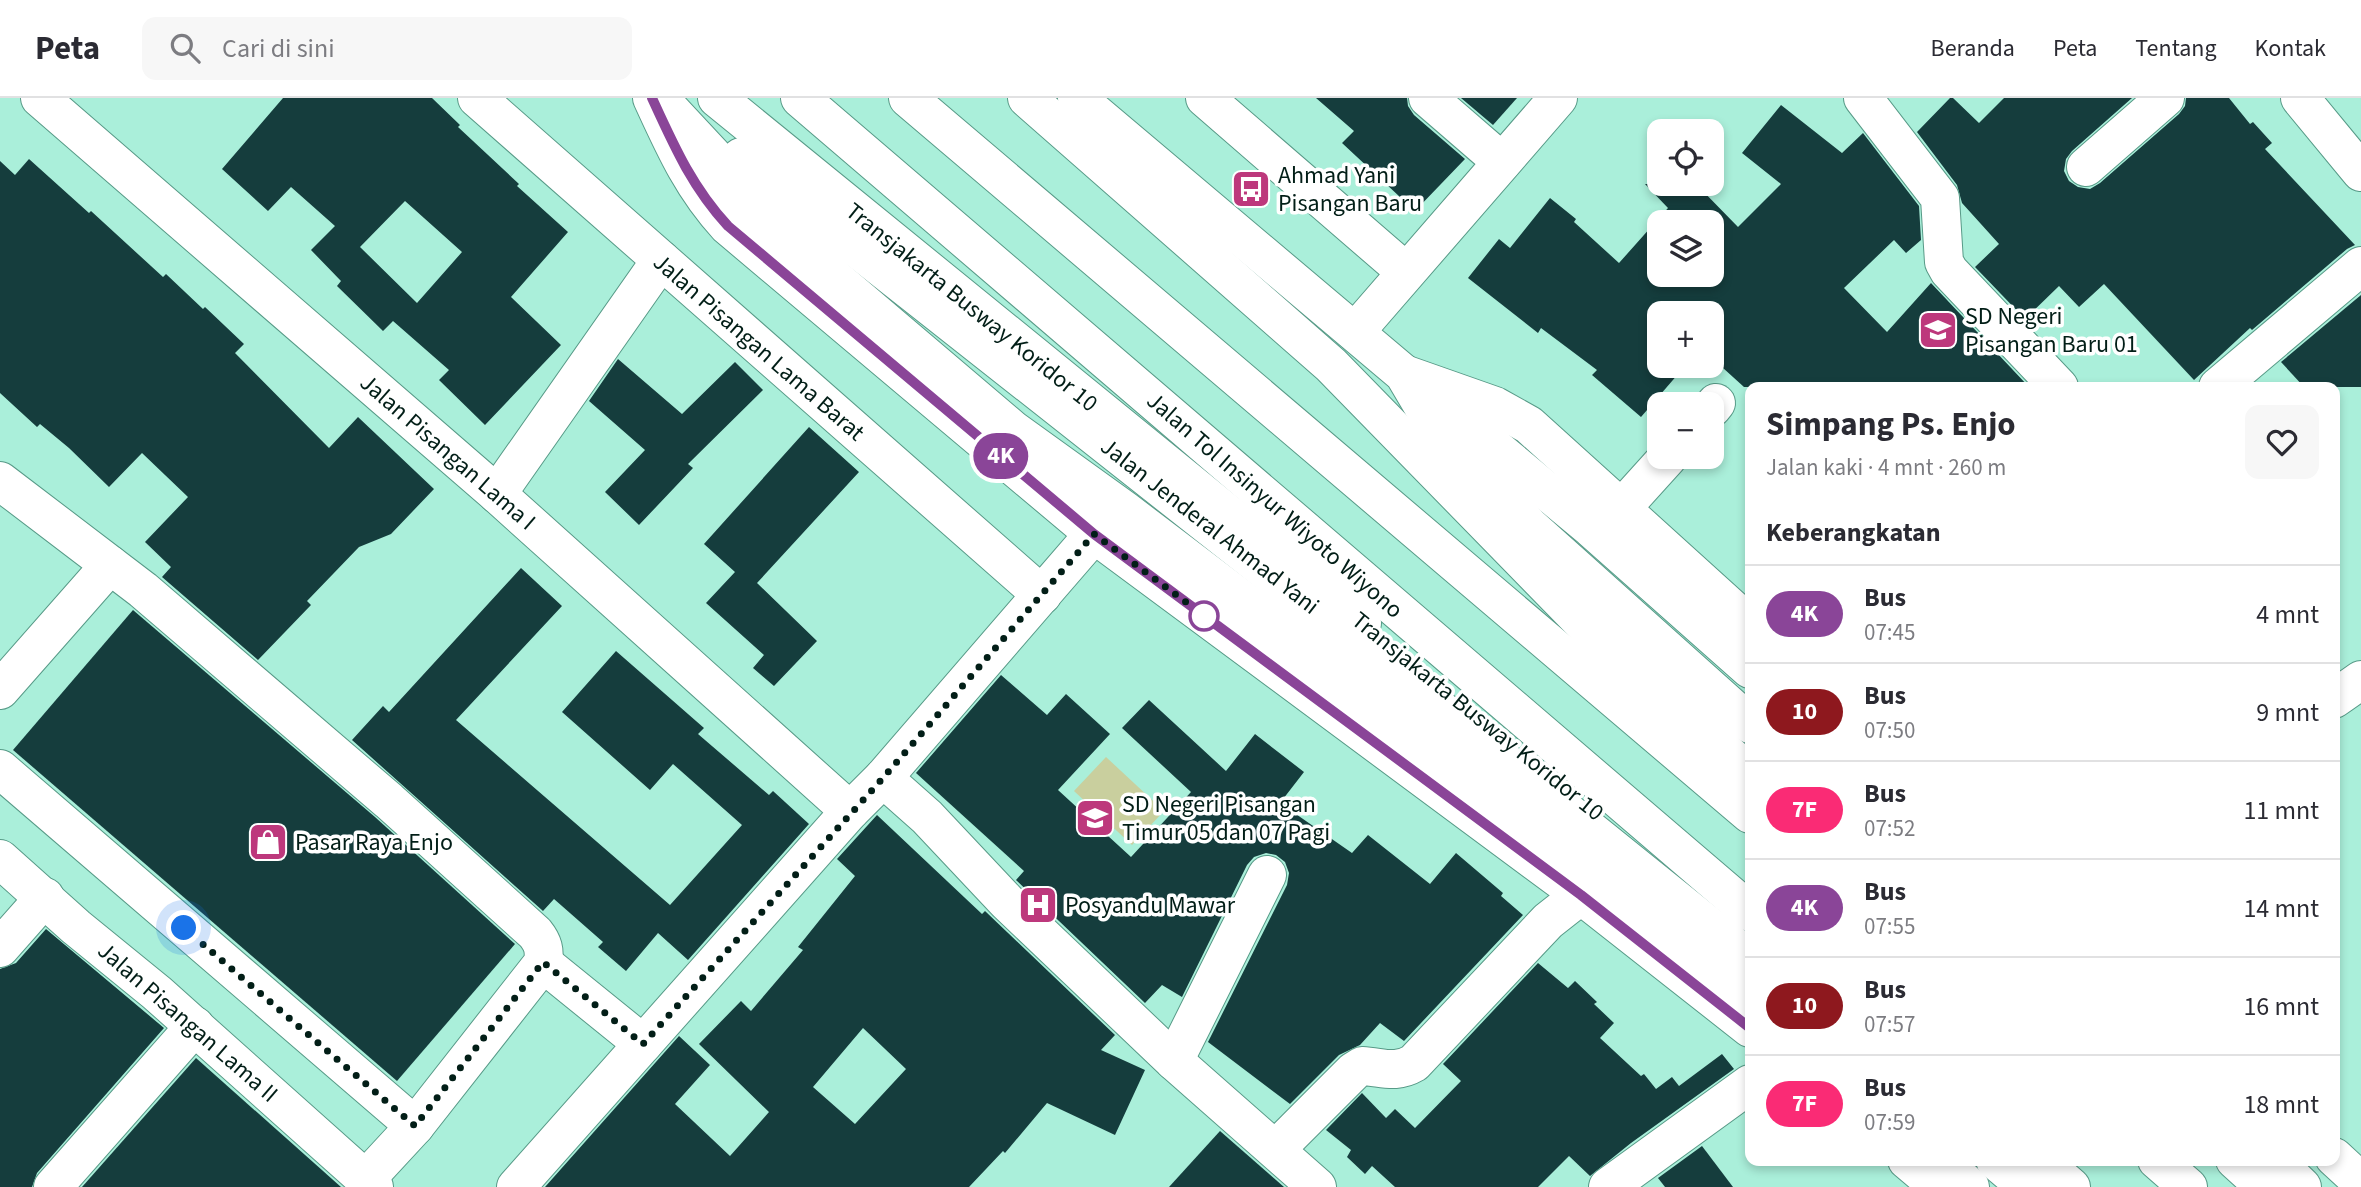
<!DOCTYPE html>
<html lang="id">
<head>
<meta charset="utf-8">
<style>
  :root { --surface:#fff; --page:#f7f7f7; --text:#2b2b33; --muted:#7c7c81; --line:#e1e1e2 }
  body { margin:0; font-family:"Source Sans 3",sans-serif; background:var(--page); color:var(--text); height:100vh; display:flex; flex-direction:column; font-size:26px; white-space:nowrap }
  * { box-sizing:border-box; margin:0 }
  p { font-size:23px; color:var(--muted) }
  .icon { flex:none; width:38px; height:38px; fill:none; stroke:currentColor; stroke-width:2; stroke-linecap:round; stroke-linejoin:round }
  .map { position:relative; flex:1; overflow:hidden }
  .sheet { position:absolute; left:1745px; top:284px; width:595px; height:784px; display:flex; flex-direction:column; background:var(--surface); border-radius:14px; box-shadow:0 4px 10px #0003 }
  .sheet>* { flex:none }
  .badge { padding:0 14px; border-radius:23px; font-size:24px; line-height:46px }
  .fabs { position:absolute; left:1647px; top:21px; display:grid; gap:14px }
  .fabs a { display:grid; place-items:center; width:77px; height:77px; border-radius:14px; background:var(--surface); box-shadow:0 4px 10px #0003; font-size:35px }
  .you { position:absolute; width:35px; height:35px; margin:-18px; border:5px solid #fff; border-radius:50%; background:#1a73e8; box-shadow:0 0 0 10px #1a73e833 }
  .map>.badge { position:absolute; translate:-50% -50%; box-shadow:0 0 0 4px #fff }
  h2 { padding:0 21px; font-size:26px; line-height:63px }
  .round { display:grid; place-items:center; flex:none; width:74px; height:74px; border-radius:14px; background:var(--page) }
  .head { display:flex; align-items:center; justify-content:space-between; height:119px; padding:0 21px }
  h1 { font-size:33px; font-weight:700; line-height:52px }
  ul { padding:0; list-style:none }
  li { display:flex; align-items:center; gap:21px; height:98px; padding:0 21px; border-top:2px solid var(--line) }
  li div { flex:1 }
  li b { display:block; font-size:26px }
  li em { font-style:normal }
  li .badge { min-width:77px; font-weight:700; text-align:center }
  header { display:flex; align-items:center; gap:42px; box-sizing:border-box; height:98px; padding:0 35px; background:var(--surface); border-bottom:2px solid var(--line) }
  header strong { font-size:33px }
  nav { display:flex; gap:38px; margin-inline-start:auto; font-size:24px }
  .search { width:490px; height:63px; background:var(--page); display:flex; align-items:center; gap:18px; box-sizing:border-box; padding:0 24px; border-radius:14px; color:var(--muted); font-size:26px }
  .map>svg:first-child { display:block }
  .green { fill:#c9cf9e }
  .building { fill:#153d3d; fill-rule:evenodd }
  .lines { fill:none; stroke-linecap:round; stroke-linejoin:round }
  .minor-casing { stroke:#579a87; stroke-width:40 }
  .major-casing { stroke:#579a87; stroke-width:40 }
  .highway-casing { stroke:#579a87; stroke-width:40 }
  .minor { stroke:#fff; stroke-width:38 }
  .major { stroke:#fff; stroke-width:38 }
  .highway { stroke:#fff; stroke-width:38 }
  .line-casing { stroke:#fff; stroke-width:16 }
  .line { stroke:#8a4598; stroke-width:10 }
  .walk { stroke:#021e17; stroke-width:7; stroke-dasharray:0 12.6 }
  .stop-dot { fill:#fff; stroke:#8a4598; stroke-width:3.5 }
  .labels { text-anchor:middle; stroke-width:7; stroke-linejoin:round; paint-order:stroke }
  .poi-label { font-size:24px; fill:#021e17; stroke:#fff; text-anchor:start }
  .street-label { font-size:24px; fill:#021e17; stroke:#fff }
</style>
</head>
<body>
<header>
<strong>Peta</strong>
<div class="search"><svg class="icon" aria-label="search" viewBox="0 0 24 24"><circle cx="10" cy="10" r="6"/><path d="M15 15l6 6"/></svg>Cari di sini</div>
<nav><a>Beranda</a><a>Peta</a><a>Tentang</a><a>Kontak</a></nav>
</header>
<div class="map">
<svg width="2361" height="1089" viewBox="0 0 2361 1089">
  <rect width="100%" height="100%" fill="#aaefda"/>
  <polygon class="green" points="1106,659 1164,713 1132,747 1074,693"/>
  <g class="building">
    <path d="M283,0H432L460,27L458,29L519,86L517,88L568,134L511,199L561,247L485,327L439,282L449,272L393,223L383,233L337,188L341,183L311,152L335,128L291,89L268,113L222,71ZM405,103L462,154L417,205L360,149Z"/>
    <polygon points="1316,0 1407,0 1408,8 1414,17 1465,61 1415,113 1342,45 1354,33"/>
    <polygon points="1461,0 1517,0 1493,27"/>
    <polygon points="1950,0 1953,0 1979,25 2004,0 2132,0 2072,53 2066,61 2064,73 2069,83 2078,89 2090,91 2100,85 2179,16 2185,8 2186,0 2229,0 2250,26 2253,24 2272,45 2265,51 2355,147 2347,151 2252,232 2250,230 2194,282 2104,186 2079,209 2059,188 2025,221 1975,169 1999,146 1962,105 1957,87 1917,34"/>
    <path d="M1781,7L1842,55L1863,35L1919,108L1921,142L1906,155L1894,142L1844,190L1887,234L1931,185L2029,289H1744L1712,260V215H1659V268H1685L1641,319L1592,277L1597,272L1541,230L1538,235L1468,180L1499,141L1510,150L1550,100L1576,121L1574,124L1619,165L1668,110L1645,86H1696L1738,129L1781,86L1742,55ZM1659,124H1712V177H1659Z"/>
    <polygon points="29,61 89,115 91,113 163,179 166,176 203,211 205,209 244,246 235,255 329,350 358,319 434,391 391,436 359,449 307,503 311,507 258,562 162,479 171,469 145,444 188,399 142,355 109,389 69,350 40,326 37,329 0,295 0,63 15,77"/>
    <polygon points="2361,197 2361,289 2304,289 2281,264"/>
    <polygon points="618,261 682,316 735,264 763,292 688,366 693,370 639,427 605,394 645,352 589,303"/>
    <polygon points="809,329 859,374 757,485 817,543 774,588 753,570 764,557 706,505 735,474 704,446"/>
    <polygon points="521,470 562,508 456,622 670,807 742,727 673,666 650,692 562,614 616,553 704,630 698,636 769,697 773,693 809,726 688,862 658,835 626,873 598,849 603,844 554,801 543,813 352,642 383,608 389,614"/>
    <polygon points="133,512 375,719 515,846 397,983 13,652"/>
    <polygon points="1001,577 1047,617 1066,596 1110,636 1058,692 1131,759 1191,694 1122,630 1149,602 1226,673 1255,636 1304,674 1280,705 1352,755 1368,737 1430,786 1456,755 1503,795 1501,798 1523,817 1404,943 1380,925 1360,947 1339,957 1290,1006 1208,944 1287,787 1289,775 1285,764 1276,757 1266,755 1254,759 1247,767 1182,899 1162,887 1145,905 1016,782 1024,773 916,675"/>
    <path d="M877,717L982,816L985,813L1115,937L1101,952L1145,972L1115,1037L1047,1005L1005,1055L1003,1053L969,1089H545L679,938L710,967L675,1006L730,1058L769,1014L699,946L741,903L751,913L803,852L798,849L855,778L837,761ZM863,930L906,971L855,1026L813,989Z"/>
    <polygon points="46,831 164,930 37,1075 32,1089 0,1089 0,871 16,865"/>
    <polygon points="1538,865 1568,890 1575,883 1597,904 1594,906 1614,925 1600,940 1641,978 1644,976 1656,991 1672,979 1679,988 1722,956 1734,971 1631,1045 1590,1078 1569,1058 1538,1089 1395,1089 1372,1068 1365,1076 1347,1059 1351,1052 1326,1032 1362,995 1386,1020 1395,1011 1415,1030 1461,983 1443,966"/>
    <polygon points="196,960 341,1089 82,1089"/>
    <polygon points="1220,1033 1284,1089 1169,1089"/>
    <polygon points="1702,1048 1733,1089 1665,1089 1658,1080"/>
  </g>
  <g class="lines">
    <g class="minor-casing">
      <g id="minor">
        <polyline points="40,0 497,396 850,713"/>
        <polyline points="477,0 1042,497"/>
        <polyline points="717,0 1362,525"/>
        <polyline points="1027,0 1331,267 1587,529 1750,676"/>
        <polyline points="1205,0 1406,174"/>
        <polyline points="1428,0 1502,64"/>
        <polyline points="1863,0 1940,100 1944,164 1949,173 2059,289"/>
        <polyline points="2300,0 2361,74"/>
        <polyline points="2086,69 2165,0"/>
        <polyline points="1355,234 1558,0"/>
        <polyline points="2218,289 2361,168"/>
        <polyline points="1712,310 1716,305"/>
        <path d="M0,383L143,492L389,703L535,835C543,845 545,852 543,865L415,1028L366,1081"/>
        <polyline points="497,396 661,162"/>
        <polyline points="1621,411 1668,359"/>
        <polyline points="0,592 110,467"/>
        <polyline points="2334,601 2361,582"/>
        <polyline points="0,671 415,1028"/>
        <polyline points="883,680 927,719 1007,804 1174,963 1317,1089"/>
        <polyline points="0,761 76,829 157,895 374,1089"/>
        <polyline points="0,850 45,799"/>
        <polyline points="543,865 643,946"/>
        <polyline points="1174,963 1267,777"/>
        <path d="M1276,1051L1354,973L1362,968C1383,969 1395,976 1414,965L1548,823L1581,797"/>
        <polyline points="53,1089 195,928"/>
        <polyline points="516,1089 850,713 883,680 1094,436"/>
        <polyline points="1608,1089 1750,986"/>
      </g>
    </g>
    <g class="major-casing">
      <g id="major">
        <path d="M652,0C674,48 692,89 728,128L1094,436L1581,797L1750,930"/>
        <polyline points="1404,276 1495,308 1529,327 1750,527"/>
        <polyline points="2334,1059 2361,1084"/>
        <polyline points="1907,1062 1939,1089"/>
      </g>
    </g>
    <g class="highway-casing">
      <g id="highway">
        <polyline points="659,0 799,150 1013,332 1124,412 1505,701 1609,781 1750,898"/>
        <polyline points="800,0 1750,814"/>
        <polyline points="908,0 1750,716"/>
        <polyline points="1077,0 1404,276 1430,320 1530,429 1750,626"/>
        <polyline points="741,59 1375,559 1750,861"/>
        <polyline points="1441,305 1591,430 1750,571"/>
        <polyline points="1940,1062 1970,1089"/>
        <polyline points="1995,1062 2027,1089"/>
        <polyline points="2040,1062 2071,1089"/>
        <polyline points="2157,1062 2188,1089"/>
        <polyline points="2235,1062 2265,1089"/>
        <polyline points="2274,1062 2302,1089"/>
      </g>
    </g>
    <use href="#minor" class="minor"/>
    <use href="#major" class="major"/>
    <use href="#highway" class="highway"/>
  </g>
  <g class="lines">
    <g class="line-casing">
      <path id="line" d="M652,0C674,48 692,89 728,128L1094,436L1581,797L1750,930"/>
    </g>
    <use href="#line" class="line"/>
    <polyline class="walk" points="184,830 415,1028 543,864 643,946 883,680 1094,436 1206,519 1204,518"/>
  </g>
  <defs>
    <g id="bus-square" transform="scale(2.0125)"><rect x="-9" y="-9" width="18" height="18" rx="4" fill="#bd387c" stroke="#fff"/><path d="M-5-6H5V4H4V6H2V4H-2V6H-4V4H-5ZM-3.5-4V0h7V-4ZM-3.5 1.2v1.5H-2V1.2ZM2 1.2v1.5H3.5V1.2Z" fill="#fff"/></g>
    <g id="school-square" transform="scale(2.0125)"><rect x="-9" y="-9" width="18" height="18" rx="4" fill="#bd387c" stroke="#fff"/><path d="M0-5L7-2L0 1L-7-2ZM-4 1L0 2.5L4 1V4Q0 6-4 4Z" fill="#fff"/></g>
    <g id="shop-square" transform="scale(2.0125)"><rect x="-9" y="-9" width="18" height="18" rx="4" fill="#bd387c" stroke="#fff"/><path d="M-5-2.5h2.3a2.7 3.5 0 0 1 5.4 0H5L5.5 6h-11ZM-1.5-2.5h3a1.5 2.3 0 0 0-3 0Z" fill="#fff"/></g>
    <g id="hospital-square" transform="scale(2.0125)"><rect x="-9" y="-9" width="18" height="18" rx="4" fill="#bd387c" stroke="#fff"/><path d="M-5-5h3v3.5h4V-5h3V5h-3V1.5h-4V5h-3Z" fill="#fff"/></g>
  </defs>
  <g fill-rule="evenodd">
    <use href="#bus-square" x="1251" y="91"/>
    <use href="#school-square" x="1938" y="232"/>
    <use href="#school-square" x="1095" y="720"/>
    <use href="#shop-square" x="268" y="744"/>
    <use href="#hospital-square" x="1038" y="807"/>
  </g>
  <circle class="stop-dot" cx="1204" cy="518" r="14"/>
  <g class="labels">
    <g class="poi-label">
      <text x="1278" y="85">Ahmad Yani<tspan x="1278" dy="28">Pisangan Baru</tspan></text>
      <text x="1965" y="226">SD Negeri<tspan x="1965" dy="28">Pisangan Baru 01</tspan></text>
      <text x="1122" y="714">SD Negeri Pisangan<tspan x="1122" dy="28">Timur 05 dan 07 Pagi</tspan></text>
      <text x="295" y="752">Pasar Raya Enjo</text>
      <text x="1065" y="815">Posyandu Mawar</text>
    </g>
    <g class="street-label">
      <text transform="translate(972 209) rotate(39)" y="8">Transjakarta Busway Koridor 10</text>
      <text transform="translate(759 249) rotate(41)" y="8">Jalan Pisangan Lama Barat</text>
      <text transform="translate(448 354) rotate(41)" y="8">Jalan Pisangan Lama I</text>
      <text transform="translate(1275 407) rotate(41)" y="8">Jalan Tol Insinyur Wiyoto Wiyono</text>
      <text transform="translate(1210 428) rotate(38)" y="8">Jalan Jenderal Ahmad Yani</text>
      <text transform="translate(1478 618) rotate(39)" y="8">Transjakarta Busway Koridor 10</text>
      <text transform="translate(188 924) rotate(41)" y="8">Jalan Pisangan Lama II</text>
    </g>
  </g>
</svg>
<div class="fabs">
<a><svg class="icon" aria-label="locate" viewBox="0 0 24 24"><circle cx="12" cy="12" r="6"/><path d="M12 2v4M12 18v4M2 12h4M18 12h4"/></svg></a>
<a><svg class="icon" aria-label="layers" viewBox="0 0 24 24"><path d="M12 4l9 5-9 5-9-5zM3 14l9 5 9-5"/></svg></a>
<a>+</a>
<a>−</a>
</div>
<div class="you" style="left:184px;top:830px"></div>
<b class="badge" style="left:1001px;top:358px;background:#8a4598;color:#fff">4K</b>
<section class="sheet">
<div class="head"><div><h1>Simpang Ps. Enjo</h1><p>Jalan kaki · 4 mnt · 260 m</p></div><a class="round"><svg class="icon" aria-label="heart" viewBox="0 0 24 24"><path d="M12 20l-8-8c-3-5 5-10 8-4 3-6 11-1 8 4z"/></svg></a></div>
<h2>Keberangkatan</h2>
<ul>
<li><span class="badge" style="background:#8a4598;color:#fff">4K</span><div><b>Bus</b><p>07:45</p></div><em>4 mnt</em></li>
<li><span class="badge" style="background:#8e181e;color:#fff">10</span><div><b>Bus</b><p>07:50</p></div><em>9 mnt</em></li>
<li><span class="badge" style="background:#fa2b75;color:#fff">7F</span><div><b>Bus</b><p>07:52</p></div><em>11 mnt</em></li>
<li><span class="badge" style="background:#8a4598;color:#fff">4K</span><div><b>Bus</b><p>07:55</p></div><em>14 mnt</em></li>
<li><span class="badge" style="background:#8e181e;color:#fff">10</span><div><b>Bus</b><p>07:57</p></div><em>16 mnt</em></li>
<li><span class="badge" style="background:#fa2b75;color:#fff">7F</span><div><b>Bus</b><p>07:59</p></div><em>18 mnt</em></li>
</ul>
</section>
</div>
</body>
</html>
